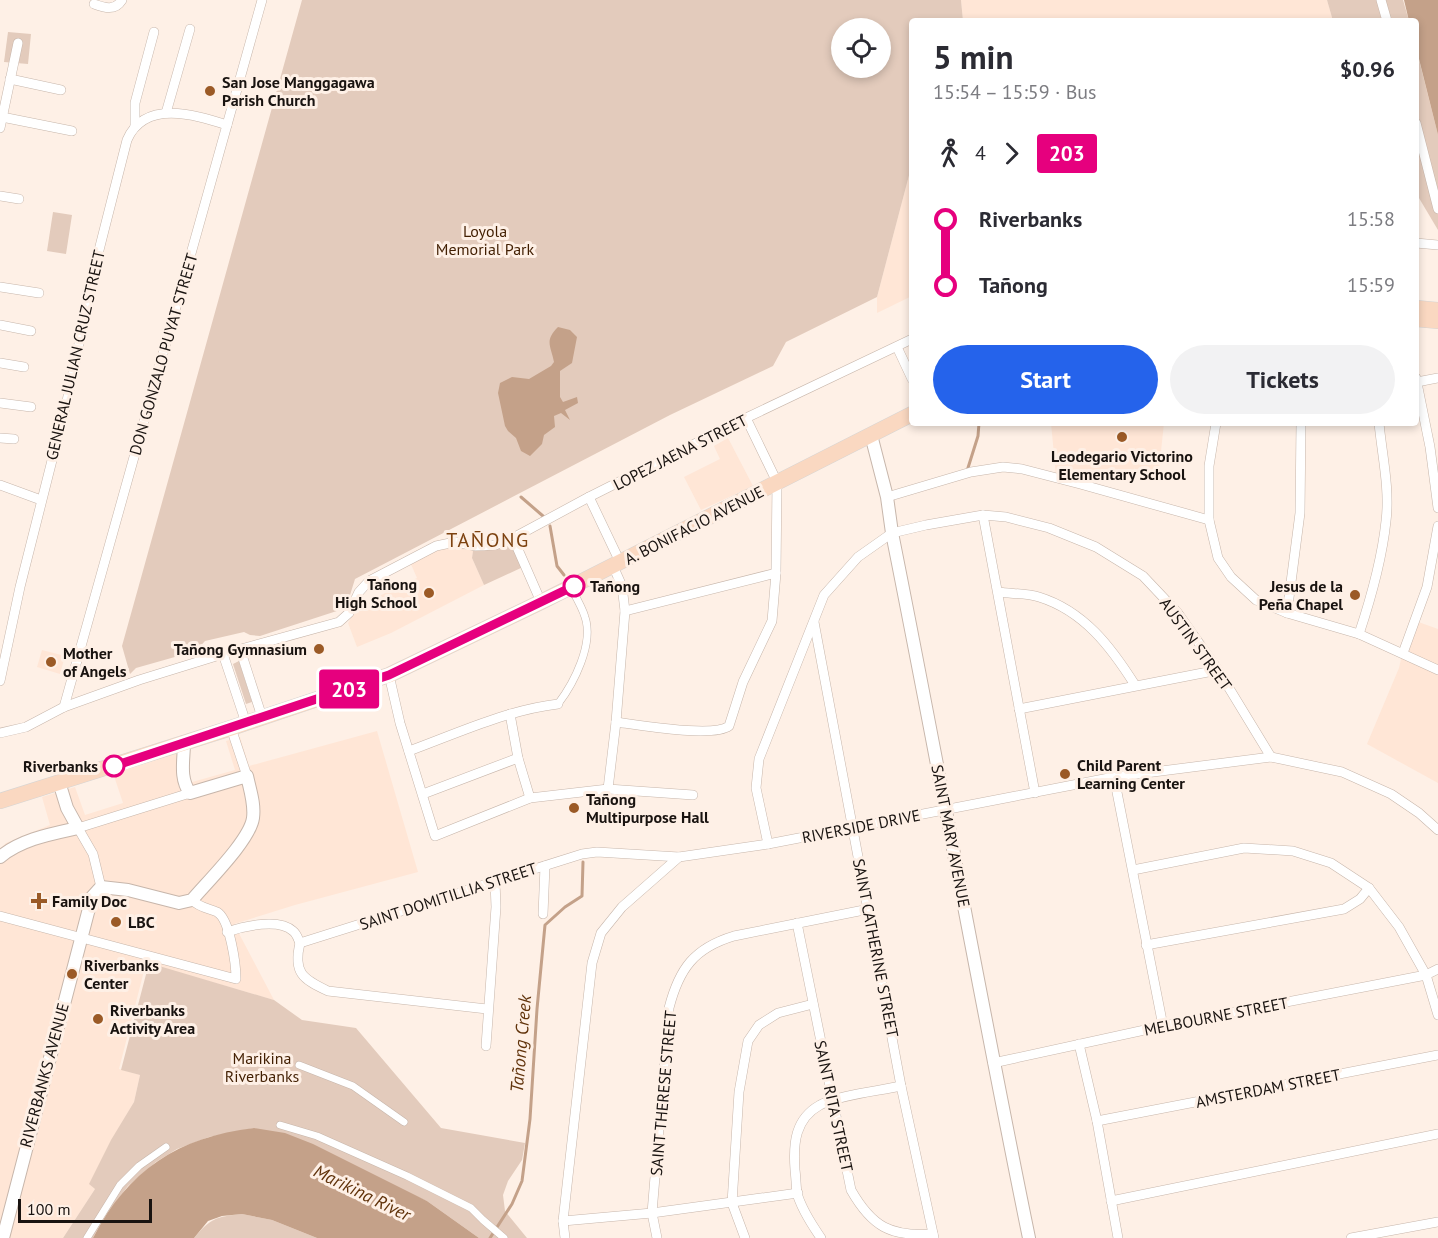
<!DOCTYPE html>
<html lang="en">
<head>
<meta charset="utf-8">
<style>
  :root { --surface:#fff; --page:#f2f2f3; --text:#2b2b33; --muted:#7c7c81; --accent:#2563eb }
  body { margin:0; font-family:"PT Sans",sans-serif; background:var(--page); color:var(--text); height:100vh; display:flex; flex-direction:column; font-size:22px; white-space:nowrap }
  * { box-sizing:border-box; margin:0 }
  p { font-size:20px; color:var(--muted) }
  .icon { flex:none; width:33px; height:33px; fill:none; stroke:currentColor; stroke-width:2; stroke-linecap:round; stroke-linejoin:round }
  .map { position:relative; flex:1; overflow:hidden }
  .side { position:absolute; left:909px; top:18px; width:510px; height:408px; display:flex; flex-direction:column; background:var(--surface); border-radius:6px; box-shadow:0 3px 9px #0003 }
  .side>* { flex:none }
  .badge { padding:0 12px; border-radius:4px; font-size:21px; line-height:39px }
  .buttons { position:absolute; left:831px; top:18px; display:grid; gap:12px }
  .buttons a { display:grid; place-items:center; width:60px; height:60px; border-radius:50%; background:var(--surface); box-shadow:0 3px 9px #0003; font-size:30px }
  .scale { position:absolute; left:18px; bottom:15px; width:134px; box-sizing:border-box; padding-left:6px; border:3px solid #191310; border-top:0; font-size:16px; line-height:21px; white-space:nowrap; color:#191310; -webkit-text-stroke:4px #fef0e6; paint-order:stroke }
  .map>.badge { position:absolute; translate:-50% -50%; box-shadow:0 0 0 3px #fff }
  .legs { display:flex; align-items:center; gap:9px; height:66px; padding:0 24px; font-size:20px }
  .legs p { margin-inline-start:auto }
  .summary { display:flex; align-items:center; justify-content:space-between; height:102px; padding:0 24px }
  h1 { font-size:33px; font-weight:600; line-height:45px }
  .primary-button { display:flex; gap:12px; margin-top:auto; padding:12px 24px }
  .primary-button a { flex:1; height:69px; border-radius:36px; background:var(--accent); color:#fff; font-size:24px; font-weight:600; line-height:69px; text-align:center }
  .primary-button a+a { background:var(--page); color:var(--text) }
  ul { padding:0 24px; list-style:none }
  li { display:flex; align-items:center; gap:21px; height:66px; font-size:22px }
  li i { display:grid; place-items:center; width:9px; height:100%; margin:0 8px; background:currentColor }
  li i::after { content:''; width:15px; height:15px; margin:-8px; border:4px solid; border-radius:50%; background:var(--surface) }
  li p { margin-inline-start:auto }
  li:first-child i { background:linear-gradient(#0000 50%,currentColor 0) }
  li:last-child i { background:linear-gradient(currentColor 50%,#0000 0) }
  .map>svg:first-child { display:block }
  .built { fill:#ffe6d6 }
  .green { fill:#e3cbbc; fill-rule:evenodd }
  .water { fill:#c4a189 }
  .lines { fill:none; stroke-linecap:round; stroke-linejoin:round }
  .stream { stroke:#c4a189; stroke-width:3 }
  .pedestrian-casing { stroke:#c7b6ab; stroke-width:8 }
  .minor-casing { stroke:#c7b6ab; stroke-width:10 }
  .tertiary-casing { stroke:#c7b6ab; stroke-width:14 }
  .primary-casing { stroke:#d6d5d4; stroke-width:16 }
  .pedestrian { stroke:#fff; stroke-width:7 }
  .minor { stroke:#fff; stroke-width:9 }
  .tertiary { stroke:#fff; stroke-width:12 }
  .primary { stroke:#fad8c1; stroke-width:15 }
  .line-1-casing { stroke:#fff; stroke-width:14 }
  .line-1 { stroke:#e6007e; stroke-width:9 }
  .poi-dot { fill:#9b5a26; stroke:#fef0e6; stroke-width:2 }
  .stop-1-dot { fill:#fff; stroke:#e6007e; stroke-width:3 }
  .labels { text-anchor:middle; stroke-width:6; stroke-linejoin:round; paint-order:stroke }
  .poi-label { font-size:16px; font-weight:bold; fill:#191310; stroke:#fef0e6; text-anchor:start }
  .park-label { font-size:16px; fill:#421f02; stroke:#fef0e6 }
  .street-label { font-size:16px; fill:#191310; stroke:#fef0e6 }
  .stop-label { font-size:16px; font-weight:bold; fill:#191310; stroke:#fef0e6; text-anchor:start }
  .water-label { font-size:18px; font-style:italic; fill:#61330b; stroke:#fef0e6 }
  .quarter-label { font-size:20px; letter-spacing:1.5px; fill:#7d4210; stroke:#fef0e6 }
</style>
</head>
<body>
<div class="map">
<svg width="1438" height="1238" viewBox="0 0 1438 1238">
  <rect width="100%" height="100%" fill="#fef0e6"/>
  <g class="built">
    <polygon points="961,0 1327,0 1333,21 963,21"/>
    <polygon points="912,164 912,296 877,313 877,297"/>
    <polygon points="1051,423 1164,423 1159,470 1135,472 1135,467 1134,472 1056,476"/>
    <polygon points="728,438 753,486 701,510 684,477 720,459 714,446"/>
    <polygon points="450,544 473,551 472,558 484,585 391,633 357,647 348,623 358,606 417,578 410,562"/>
    <polygon points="1410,619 1438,629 1438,783 1367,744 1399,668"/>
    <polygon points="42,650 65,656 60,674 37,667"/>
    <polygon points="377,731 418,872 295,905 234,924 274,1000 146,963 119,1069 140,1075 134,1102 111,1141 90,1184 95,1189 63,1238 0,1238 0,849 6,843 50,825 42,797 75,787 85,815 123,803 113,773 184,750 178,786 235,770 226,741 240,737 249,766"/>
  </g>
  <g class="green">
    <path d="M302,0H961L963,21H912V164L877,297L786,342L773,366L670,415L355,579L346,608L260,636L250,635L244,632L205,641L196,651L136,668L130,674L122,646ZM842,28H880V68H842Z"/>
    <polygon points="1327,0 1403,0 1409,21 1333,21"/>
    <polygon points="8,32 31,34 28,64 4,62"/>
    <polygon points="1416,48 1438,135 1438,230 1416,193"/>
    <polygon points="53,212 72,215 66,254 47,251"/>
    <polygon points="512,542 523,567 484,585 472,558 473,551 484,551"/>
    <polygon points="239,661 252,702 246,704 233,664"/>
    <polygon points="149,963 274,1000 302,1020 356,1028 441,1128 525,1143 522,1160 508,1181 503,1195 505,1211 527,1238 479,1238 427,1201 254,1128 209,1137 177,1149 156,1162 128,1186 103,1219 93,1238 63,1238 95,1189 89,1184 111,1140 134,1102 140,1075 121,1070"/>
    <path d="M242,1214L272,1220L317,1238H194C211,1218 215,1217 242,1214Z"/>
  </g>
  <g class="water">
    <polygon points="1404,0 1438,0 1438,135 1416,47 1416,21 1409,21"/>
    <path d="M558,327L570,330L577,337L572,363L560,371V397L563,402L577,397L578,403L565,410L570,420L561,413L554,416L555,427L544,435L542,444L530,456L521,451L516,438L508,431L505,426L498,393L500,383L512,377L529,379L551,366L554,362C551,346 544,341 558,327Z"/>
    <path d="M254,1128L285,1133L313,1144L427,1201L479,1238H317L272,1220L242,1214L222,1216L208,1221L194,1238H93C128,1170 178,1137 254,1128Z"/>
  </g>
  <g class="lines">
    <g class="stream">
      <polyline points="967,471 978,436 979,423"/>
      <polyline points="521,497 543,516"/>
      <polyline points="550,526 557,566 564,575"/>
      <polyline points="490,1238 512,1204 522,1181 530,1119 537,1009 545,925 565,907 582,896 583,862"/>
    </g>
    <g class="pedestrian-casing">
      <g id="pedestrian">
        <path d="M558,704C574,683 594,644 585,617C582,607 576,597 571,588"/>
        <polyline points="299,1065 353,1086 404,1122"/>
        <polyline points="280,1125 317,1136 407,1176 471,1208 483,1220 504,1238"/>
        <polyline points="87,1238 120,1185 139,1166 166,1147"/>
      </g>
    </g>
    <g class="minor-casing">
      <g id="minor">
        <polyline points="1381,0 1387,21"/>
        <path d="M94,4C105,8 115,11 122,0"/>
        <polyline points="10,79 61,90"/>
        <polyline points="166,113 190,29"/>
        <polyline points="2,117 72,131"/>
        <polyline points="1416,123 1438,209"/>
        <polyline points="135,127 135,103 154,32"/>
        <polyline points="0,128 18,43"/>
        <polyline points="0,196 19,199"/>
        <polyline points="1416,243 1438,245"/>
        <polyline points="0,287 39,293"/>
        <polyline points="0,325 31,331"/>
        <polyline points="897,347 912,379"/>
        <polyline points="0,363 24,367"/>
        <polyline points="1416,378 1430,447 1438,508"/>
        <polyline points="1417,382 1438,378"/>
        <polyline points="0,403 31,407"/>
        <polyline points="1216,423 1209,466 1209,520 1218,558 1231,577 1256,600 1287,613 1359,634 1438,670"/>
        <polyline points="0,438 14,439"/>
        <polyline points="0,485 41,500"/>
        <polyline points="589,497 620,562"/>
        <polyline points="887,497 971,472 1003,467 1022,469 1080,484 1209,520"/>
        <polyline points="983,515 1035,793"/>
        <polyline points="513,538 541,602"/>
        <path d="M998,592C1011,594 1026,593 1039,597C1084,611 1111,647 1135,685"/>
        <polyline points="625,611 776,573"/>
        <polyline points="1287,613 1300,513 1301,423"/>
        <polyline points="814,622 901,1086 934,1238"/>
        <path d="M1359,634C1371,598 1382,559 1386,521C1390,489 1382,455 1379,423"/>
        <polyline points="240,649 262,717"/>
        <polyline points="1403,653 1427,587 1438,526"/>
        <polyline points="223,654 246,723"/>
        <polyline points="389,675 400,723 435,836 530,798 608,789 693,795"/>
        <path d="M0,681L20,587L67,401L96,262L127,140C145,99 195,115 227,125"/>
        <polyline points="64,707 262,0"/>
        <polyline points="1019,709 1218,670"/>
        <polyline points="510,714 518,758 530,798"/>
        <path d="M616,722C638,725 713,738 729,726L743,682L772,621L776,573L777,482L746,418"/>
        <polyline points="231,728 247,776"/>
        <polyline points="0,733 26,727 64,707 139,680 223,654 339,622 349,613 359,592 369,581 436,546 455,542 476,546 495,545 513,538 589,497 746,418 912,339"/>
        <path d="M409,751C458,733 507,710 558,704"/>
        <polyline points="1114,777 1163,1026"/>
        <polyline points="608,789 616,722 625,611 622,586 613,566"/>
        <polyline points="423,794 518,758"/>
        <polyline points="768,844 756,788 759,759 824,595 858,557 892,533 926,525 983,515 1006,517 1049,528 1096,547 1143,576 1177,612 1218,670 1271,757"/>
        <polyline points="1133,870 1244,848 1293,851 1331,863 1369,888 1399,927 1426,975 1438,1015"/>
        <polyline points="101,887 93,854 78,828 190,793"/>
        <polyline points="543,914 545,866"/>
        <path d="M0,916L236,979C236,965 230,919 217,912C208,908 200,908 192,900"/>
        <path d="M797,923L851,1190C872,1227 891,1237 933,1234"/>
        <path d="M227,932C244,926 279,918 293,931C297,934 298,939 300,943"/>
        <polyline points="300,943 582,854 597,852 679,857 768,844 1114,777 1271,757 1342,772 1391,794 1419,813 1438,830"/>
        <path d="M300,943C293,972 302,979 328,991L487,1009"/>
        <polyline points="1146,945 1344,909 1360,899 1369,888"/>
        <polyline points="1079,1044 1097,1121 1118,1238"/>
        <polyline points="486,1046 496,907 495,881"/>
        <polyline points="993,1063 1163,1026 1426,975 1438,969"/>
        <polyline points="1097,1121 1438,1055"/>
        <polyline points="1111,1201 1438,1134"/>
        <polyline points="563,1221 652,1213 798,1193"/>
        <polyline points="565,1238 563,1221 592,963 601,933 622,907 679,857"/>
        <path d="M657,1238L652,1213L669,1008C679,969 694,948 734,936L869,909"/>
        <polyline points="745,1238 732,1203 739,1092 748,1041 759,1025 778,1013 813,1004"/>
        <path d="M821,1238C812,1225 801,1208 797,1193C796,1186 796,1177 795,1170C793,1143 795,1119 820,1105C839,1095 879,1091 901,1086"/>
        <polyline points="1351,1238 1438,1222"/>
      </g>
    </g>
    <g class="tertiary-casing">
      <g id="tertiary">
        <path d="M871,435L887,497L892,533C939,768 981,1004 1029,1238"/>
        <path d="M0,857C22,839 51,834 78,828L67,808L59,782"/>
        <path d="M3,1238L92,897L101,887L128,890L179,903L192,900C208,881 250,840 253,818C255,804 250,790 247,776L190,793C179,778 184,760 184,742"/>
      </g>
    </g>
    <g class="primary-casing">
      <g id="primary">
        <polyline points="1416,308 1438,310"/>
        <polyline points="1416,319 1438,321"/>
        <polyline points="0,801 231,728 389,675 541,602 912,414"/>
      </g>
    </g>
    <use href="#pedestrian" class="pedestrian"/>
    <use href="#minor" class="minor"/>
    <use href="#tertiary" class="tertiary"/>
    <use href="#primary" class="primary"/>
  </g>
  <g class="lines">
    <g class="line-1-casing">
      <polyline id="line-1" points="114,766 389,675 574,586"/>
    </g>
    <use href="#line-1" class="line-1"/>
  </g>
  <g class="poi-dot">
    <circle cx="210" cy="91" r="6"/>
    <circle cx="1122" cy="437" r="6"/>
    <circle cx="429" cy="593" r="6"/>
    <circle cx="1355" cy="595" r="6"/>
    <circle cx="319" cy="649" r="6"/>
    <circle cx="51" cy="662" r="6"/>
    <circle cx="1065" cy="774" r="6"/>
    <circle cx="574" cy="808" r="6"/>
    <path d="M36 892h6v6h6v6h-6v6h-6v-6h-6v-6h6z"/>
    <circle cx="116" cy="922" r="6"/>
    <circle cx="72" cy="974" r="6"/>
    <circle cx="98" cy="1019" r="6"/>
  </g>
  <g class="stop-1-dot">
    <circle cx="574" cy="586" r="10"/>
    <circle cx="114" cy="766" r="10"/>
  </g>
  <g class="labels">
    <g class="poi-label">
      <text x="222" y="88">San Jose Manggagawa<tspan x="222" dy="18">Parish Church</tspan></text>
      <text x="1122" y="462" text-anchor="middle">Leodegario Victorino<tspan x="1122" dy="18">Elementary School</tspan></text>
      <text x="417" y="590" text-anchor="end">Tañong<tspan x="417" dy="18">High School</tspan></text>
      <text x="1343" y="592" text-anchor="end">Jesus de la<tspan x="1343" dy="18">Peña Chapel</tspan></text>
      <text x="307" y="655" text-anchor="end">Tañong Gymnasium</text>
      <text x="63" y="659">Mother<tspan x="63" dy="18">of Angels</tspan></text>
      <text x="1077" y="771">Child Parent<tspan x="1077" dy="18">Learning Center</tspan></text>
      <text x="586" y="805">Tañong<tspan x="586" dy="18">Multipurpose Hall</tspan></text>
      <text x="52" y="907">Family Doc</text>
      <text x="128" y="928">LBC</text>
      <text x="84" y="971">Riverbanks<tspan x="84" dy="18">Center</tspan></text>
      <text x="110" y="1016">Riverbanks<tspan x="110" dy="18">Activity Area</tspan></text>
    </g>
    <g class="park-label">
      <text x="485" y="237">Loyola<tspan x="485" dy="18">Memorial Park</tspan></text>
      <text x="262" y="1064">Marikina<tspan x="262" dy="18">Riverbanks</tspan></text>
    </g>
    <g class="street-label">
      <text transform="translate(163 354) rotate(-74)" y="6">DON GONZALO PUYAT STREET</text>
      <text transform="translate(75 355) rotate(-77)" y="6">GENERAL JULIAN CRUZ STREET</text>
      <text transform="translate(680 452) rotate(-27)" y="6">LOPEZ JAENA STREET</text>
      <text transform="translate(694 525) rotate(-27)" y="6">A. BONIFACIO AVENUE</text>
      <text transform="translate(1196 644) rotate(54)" y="6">AUSTIN STREET</text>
      <text transform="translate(861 826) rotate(-11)" y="6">RIVERSIDE DRIVE</text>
      <text transform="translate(951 836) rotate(79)" y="6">SAINT MARY AVENUE</text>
      <text transform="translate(448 896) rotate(-18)" y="6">SAINT DOMITILLIA STREET</text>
      <text transform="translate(876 948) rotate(79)" y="6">SAINT CATHERINE STREET</text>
      <text transform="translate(1216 1016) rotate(-11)" y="6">MELBOURNE STREET</text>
      <text transform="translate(44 1075) rotate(-75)" y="6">RIVERBANKS AVENUE</text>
      <text transform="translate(1268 1088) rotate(-11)" y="6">AMSTERDAM STREET</text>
      <text transform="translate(663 1093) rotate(-85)" y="6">SAINT THERESE STREET</text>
      <text transform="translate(834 1106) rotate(78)" y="6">SAINT RITA STREET</text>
    </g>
    <g class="stop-label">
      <text x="590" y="592">Tañong</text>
      <text x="98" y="772" text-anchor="end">Riverbanks</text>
    </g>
    <g class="water-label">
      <text transform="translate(521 1044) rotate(-85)" y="6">Tañong Creek</text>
      <text transform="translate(362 1193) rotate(26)" y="6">Marikina River</text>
    </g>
    <g class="quarter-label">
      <text x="488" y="547">TAÑONG</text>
    </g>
  </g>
</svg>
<div class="buttons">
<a><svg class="icon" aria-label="locate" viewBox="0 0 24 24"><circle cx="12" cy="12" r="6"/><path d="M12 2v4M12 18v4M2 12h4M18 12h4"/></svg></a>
</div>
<div class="scale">100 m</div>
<b class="badge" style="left:349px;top:689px;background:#e6007e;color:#fff">203</b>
<section class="side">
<div class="summary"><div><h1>5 min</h1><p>15:54 – 15:59 · Bus</p></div><b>$0.96</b></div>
<div class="legs"><svg class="icon" aria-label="walk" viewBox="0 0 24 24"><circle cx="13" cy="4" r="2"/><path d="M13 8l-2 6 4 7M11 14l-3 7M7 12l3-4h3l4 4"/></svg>4<svg class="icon" aria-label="forward" viewBox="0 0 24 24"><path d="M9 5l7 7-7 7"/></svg><b class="badge" style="background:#e6007e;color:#fff">203</b></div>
<ul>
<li><i style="color:#e6007e"></i><b>Riverbanks</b><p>15:58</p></li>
<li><i style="color:#e6007e"></i><b>Tañong</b><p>15:59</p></li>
</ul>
<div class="primary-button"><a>Start</a><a>Tickets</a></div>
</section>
</div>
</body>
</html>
